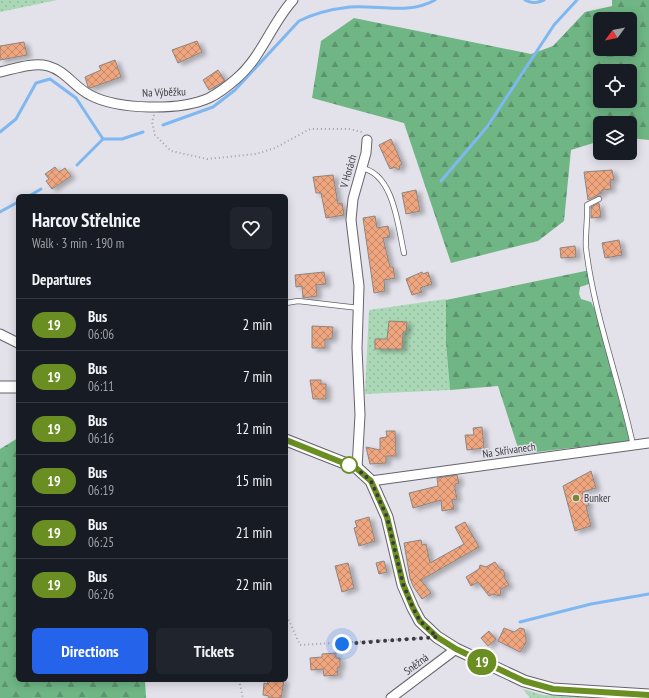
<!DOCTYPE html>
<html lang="en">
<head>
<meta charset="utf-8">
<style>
  :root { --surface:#171b24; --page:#20242c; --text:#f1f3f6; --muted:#9ea1a6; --line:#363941; --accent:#2563eb }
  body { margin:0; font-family:"PT Sans Narrow",sans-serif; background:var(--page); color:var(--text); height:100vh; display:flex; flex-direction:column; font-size:15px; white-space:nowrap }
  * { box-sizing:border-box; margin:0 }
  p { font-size:13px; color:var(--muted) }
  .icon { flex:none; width:22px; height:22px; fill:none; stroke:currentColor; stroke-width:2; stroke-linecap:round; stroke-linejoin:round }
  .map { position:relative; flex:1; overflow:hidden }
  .drawer { position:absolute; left:16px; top:194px; width:272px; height:488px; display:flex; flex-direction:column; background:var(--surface); border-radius:6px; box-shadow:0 2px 10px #0003 }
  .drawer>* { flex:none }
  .badge { padding:0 8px; border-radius:13px; font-size:14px; line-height:26px }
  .needle { width:26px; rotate:238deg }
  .controls { position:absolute; left:593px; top:12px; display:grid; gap:8px }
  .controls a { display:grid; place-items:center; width:44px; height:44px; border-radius:6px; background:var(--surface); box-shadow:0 2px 10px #0003; font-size:20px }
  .you { position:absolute; width:20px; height:20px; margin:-10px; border:3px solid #fff; border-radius:50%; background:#1a73e8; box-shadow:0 0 0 6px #1a73e833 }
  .map>.badge { position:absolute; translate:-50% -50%; box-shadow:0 0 0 2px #fff }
  h2 { padding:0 16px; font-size:15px; line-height:36px }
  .round { display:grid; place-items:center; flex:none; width:42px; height:42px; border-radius:6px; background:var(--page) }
  .overview { display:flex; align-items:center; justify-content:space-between; height:68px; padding:0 16px }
  h1 { font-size:19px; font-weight:600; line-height:30px }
  .button { display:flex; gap:8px; margin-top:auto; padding:8px 16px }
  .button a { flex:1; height:46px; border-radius:6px; background:var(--accent); color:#fff; font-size:16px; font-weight:600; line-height:46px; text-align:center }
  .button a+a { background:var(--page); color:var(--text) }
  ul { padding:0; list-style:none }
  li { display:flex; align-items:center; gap:12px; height:52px; padding:0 16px; border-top:1px solid var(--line) }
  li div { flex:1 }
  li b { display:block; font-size:15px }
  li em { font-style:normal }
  li .badge { min-width:44px; font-weight:700; text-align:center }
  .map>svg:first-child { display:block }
  .grass { fill:url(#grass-dots) }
  .forest { fill:url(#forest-firs); fill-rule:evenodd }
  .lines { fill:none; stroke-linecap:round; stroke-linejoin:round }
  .stream { stroke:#7fb7f0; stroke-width:3 }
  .building { fill:url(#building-cross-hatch); stroke:#8d8580; filter:url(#shadow) }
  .service-casing { stroke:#64646b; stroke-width:6 }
  .minor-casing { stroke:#64646b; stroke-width:11 }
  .tertiary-casing { stroke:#64646b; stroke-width:13 }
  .path { stroke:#a2a1a8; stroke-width:2; stroke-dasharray:1 3; stroke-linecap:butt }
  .service { stroke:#fff; stroke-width:4.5 }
  .minor { stroke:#fff; stroke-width:9 }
  .tertiary { stroke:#fff; stroke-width:11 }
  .line-casing { stroke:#fff; stroke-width:9 }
  .line { stroke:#6b8e23; stroke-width:6 }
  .walk { stroke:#3b3b3e; stroke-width:4; stroke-dasharray:0 7.2 }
  .stop-dot { fill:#fff; stroke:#6b8e23; stroke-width:2 }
  .poi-dot { fill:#7d8531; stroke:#e3e2eb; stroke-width:1.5 }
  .labels { text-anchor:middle; stroke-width:3; stroke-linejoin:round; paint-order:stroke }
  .street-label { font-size:11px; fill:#3b3b3e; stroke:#e3e2eb }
  .poi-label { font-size:11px; fill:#3b3b3e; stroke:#e3e2eb; text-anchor:start }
</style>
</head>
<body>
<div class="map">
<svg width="649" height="698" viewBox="0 0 649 698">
  <defs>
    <pattern id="grass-dots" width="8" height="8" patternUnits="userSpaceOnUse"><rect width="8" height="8" fill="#aad8b6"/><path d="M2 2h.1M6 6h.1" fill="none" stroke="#93ba9e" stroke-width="1.8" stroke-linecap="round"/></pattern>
    <pattern id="forest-firs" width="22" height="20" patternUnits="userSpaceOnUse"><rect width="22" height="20" fill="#6fb684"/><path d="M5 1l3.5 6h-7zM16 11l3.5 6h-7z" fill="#5c956d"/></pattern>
    <pattern id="building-cross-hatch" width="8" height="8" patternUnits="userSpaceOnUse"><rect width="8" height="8" fill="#efa67f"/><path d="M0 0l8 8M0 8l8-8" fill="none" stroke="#c38869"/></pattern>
    <filter id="shadow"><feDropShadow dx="4.5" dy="2.5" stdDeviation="2" flood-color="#0004"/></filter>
  </defs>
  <rect width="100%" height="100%" fill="#e3e2eb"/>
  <g class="grass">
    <polygon points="0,0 57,0 0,12"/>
    <polygon points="446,299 446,343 450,390 365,394 369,310"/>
    <polygon points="523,689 543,695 599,698 530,698"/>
  </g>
  <g class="forest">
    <path d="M612,0H649V140L630,138V123H600V141L571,150L564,221L538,241L451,263L404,123L312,98L321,41L354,18L531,54L553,46L585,12L612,6ZM600,19H630V49H600ZM600,71H630V101H600Z"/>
    <polygon points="590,270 589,284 580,287 579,294 581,299 591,302 596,312 630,441 520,454 498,386 450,390 446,343 446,300"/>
    <polygon points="18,438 18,680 145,680 146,698 0,698 0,449"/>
  </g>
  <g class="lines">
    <g class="stream">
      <path d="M525,0C532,4 537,3 544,0"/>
      <path d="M163,125L213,107L235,90L299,21C315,13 332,9 350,7C379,5 409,15 435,0"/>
      <polyline points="0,132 16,119 36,83 50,79 76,98 103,139 122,139 143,132"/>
      <polyline points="77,165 103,139"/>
      <polyline points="441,181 487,127 554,25 577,0"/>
      <polyline points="29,196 41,189"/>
      <polyline points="0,212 18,202"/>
      <polyline points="520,622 591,604 649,594"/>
    </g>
  </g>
  <g class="building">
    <polygon points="197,41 202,52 178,63 172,50"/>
    <polygon points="24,42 27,55 0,60 0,46"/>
    <polygon points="115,60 121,77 90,88 88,87 85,77 101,70 99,66"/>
    <polygon points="218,70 225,81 209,90 203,80"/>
    <polygon points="391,139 402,164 400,165 399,170 395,167 390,169 379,145"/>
    <polygon points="55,167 59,172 65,168 71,176 52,189 46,181 49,179 45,174"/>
    <polygon points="612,170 614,180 610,180 611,189 602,190 602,193 598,194 598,195 588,200 584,172"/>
    <polygon points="333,175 338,204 342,203 344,215 326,218 321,193 316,193 313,177"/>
    <polygon points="416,190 420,211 406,214 402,193"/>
    <polygon points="599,203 601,217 591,218 591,207"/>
    <polygon points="375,216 377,228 388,226 390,237 383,238 390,267 393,267 395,278 384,280 385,291 374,293 363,218"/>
    <polygon points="619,240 622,255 605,258 602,243"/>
    <polygon points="575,246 576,257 561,258 560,248"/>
    <polygon points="324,272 326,284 316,285 317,296 303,298 302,286 296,287 295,275"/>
    <polygon points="422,272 423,274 428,272 432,284 420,288 422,292 412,295 406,279"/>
    <polygon points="389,321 407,322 406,332 403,332 402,349 375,349 375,339 387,339"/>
    <polygon points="312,326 333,327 332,339 325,339 325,348 312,348"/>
    <polygon points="310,380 321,380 321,384 326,384 326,399 313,399"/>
    <polygon points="482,427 484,448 467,450 465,435 474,435 473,428"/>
    <polygon points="386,431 395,431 396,456 386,456 386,463 370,464 366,447 380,450 380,438 387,437"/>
    <polygon points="591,471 596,488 582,492 589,505 586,506 591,526 575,531 563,486"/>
    <polygon points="457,475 459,483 455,484 455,489 457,499 452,500 454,509 442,511 441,500 413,508 409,493 438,486 437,478"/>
    <polygon points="369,517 375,541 359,546 354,528 357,527 355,521"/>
    <polygon points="465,522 479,547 421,580 431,593 422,599 413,586 410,578 404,543 421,540 422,545 426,544 430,563 464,544 455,527"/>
    <polygon points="384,561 387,572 379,574 376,563"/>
    <polygon points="495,562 500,569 503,570 505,574 504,577 509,585 501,589 500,596 493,594 489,596 478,582 471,586 466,577 479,569 480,565 486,567"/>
    <polygon points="348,563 354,588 342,592 335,566"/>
    <polygon points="504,628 514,632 520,628 524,629 526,637 526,643 520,652 498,641"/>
    <polygon points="489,631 496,639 488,646 481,638"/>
    <polygon points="336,653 336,658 340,658 340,667 337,668 338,675 324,676 323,669 311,670 310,658 322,657 322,654"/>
    <polygon points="268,680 284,680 281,698 269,698 269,696 263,695 264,683 267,684"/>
  </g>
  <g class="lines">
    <g class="service-casing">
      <g id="service">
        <path d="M361,168C394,173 398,227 404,253"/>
        <path d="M599,199L587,205C588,219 585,234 586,248C594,315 619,379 633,445"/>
        <polyline points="286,303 298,301 359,308"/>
      </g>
    </g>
    <g class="minor-casing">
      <g id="minor">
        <path d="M0,72C14,69 33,62 48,66C66,71 74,87 90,95C118,110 180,111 209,98C219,93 228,86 236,79C262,57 271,24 293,0"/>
        <polyline points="0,334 18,343"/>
        <polyline points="357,468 360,415 357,348 359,286 351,220 353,199 366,153 367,140"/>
        <polyline points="371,481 649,443"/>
        <polyline points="391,698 456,649"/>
      </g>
    </g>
    <g class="tertiary-casing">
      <g id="tertiary">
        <polyline points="0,387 18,387"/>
        <polyline points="286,440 357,468 371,481 387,517 403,585 413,608 420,621 437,637 456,649 524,681 553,689 649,695"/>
      </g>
    </g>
    <g class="path">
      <polyline points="154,115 152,122 155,135 171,151 207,159 256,154 275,148 310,129 349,129 362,132"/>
      <polyline points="287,616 300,645 422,638"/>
      <polyline points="239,680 243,698"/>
    </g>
    <use href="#service" class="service"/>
    <use href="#minor" class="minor"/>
    <use href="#tertiary" class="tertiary"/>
  </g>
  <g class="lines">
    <g class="line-casing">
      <polyline id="line" points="286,440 356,468 371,481 387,517 403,584 413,608 420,621 437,637 456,649 524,681 553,689 649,695"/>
    </g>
    <use href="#line" class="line"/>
    <polyline class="walk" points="342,644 437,637 420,621 413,608 403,584 387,517 371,481 356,468 346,464 349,465"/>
  </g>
  <circle class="stop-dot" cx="349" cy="465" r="8"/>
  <circle class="poi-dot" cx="576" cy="498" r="4"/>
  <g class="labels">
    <g class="street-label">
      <text transform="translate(164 92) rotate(-2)" y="4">Na Výběžku</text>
      <text transform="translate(348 171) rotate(-74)" y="4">V Horách</text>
      <text transform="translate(509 450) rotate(-8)" y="4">Na Skřivanech</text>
      <text transform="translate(416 664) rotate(-37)" y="4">Sněžná</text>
    </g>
    <g class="poi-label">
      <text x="584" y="502">Bunker</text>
    </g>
  </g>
</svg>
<div class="controls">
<a><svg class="needle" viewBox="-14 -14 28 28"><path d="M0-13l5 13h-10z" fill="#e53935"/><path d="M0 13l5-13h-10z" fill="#9ea1a6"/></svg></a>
<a><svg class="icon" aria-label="locate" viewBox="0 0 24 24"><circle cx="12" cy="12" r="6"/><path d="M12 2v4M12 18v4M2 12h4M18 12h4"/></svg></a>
<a><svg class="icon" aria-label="layers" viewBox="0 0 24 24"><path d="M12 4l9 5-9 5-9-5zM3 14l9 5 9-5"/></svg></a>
</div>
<div class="you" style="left:342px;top:644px"></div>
<b class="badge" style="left:482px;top:662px;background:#6b8e23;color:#fff">19</b>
<section class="drawer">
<div class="overview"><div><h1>Harcov Střelnice</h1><p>Walk · 3 min · 190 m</p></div><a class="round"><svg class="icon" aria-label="heart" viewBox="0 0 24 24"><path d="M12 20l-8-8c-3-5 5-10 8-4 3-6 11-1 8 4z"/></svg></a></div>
<h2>Departures</h2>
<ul>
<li><span class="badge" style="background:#6b8e23;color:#fff">19</span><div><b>Bus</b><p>06:06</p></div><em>2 min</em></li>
<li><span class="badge" style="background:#6b8e23;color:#fff">19</span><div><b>Bus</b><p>06:11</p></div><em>7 min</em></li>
<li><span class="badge" style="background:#6b8e23;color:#fff">19</span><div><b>Bus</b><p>06:16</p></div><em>12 min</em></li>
<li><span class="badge" style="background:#6b8e23;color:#fff">19</span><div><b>Bus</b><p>06:19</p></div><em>15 min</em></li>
<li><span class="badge" style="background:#6b8e23;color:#fff">19</span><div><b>Bus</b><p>06:25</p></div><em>21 min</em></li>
<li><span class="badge" style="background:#6b8e23;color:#fff">19</span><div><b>Bus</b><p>06:26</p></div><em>22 min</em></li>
</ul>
<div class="button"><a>Directions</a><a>Tickets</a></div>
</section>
</div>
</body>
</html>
